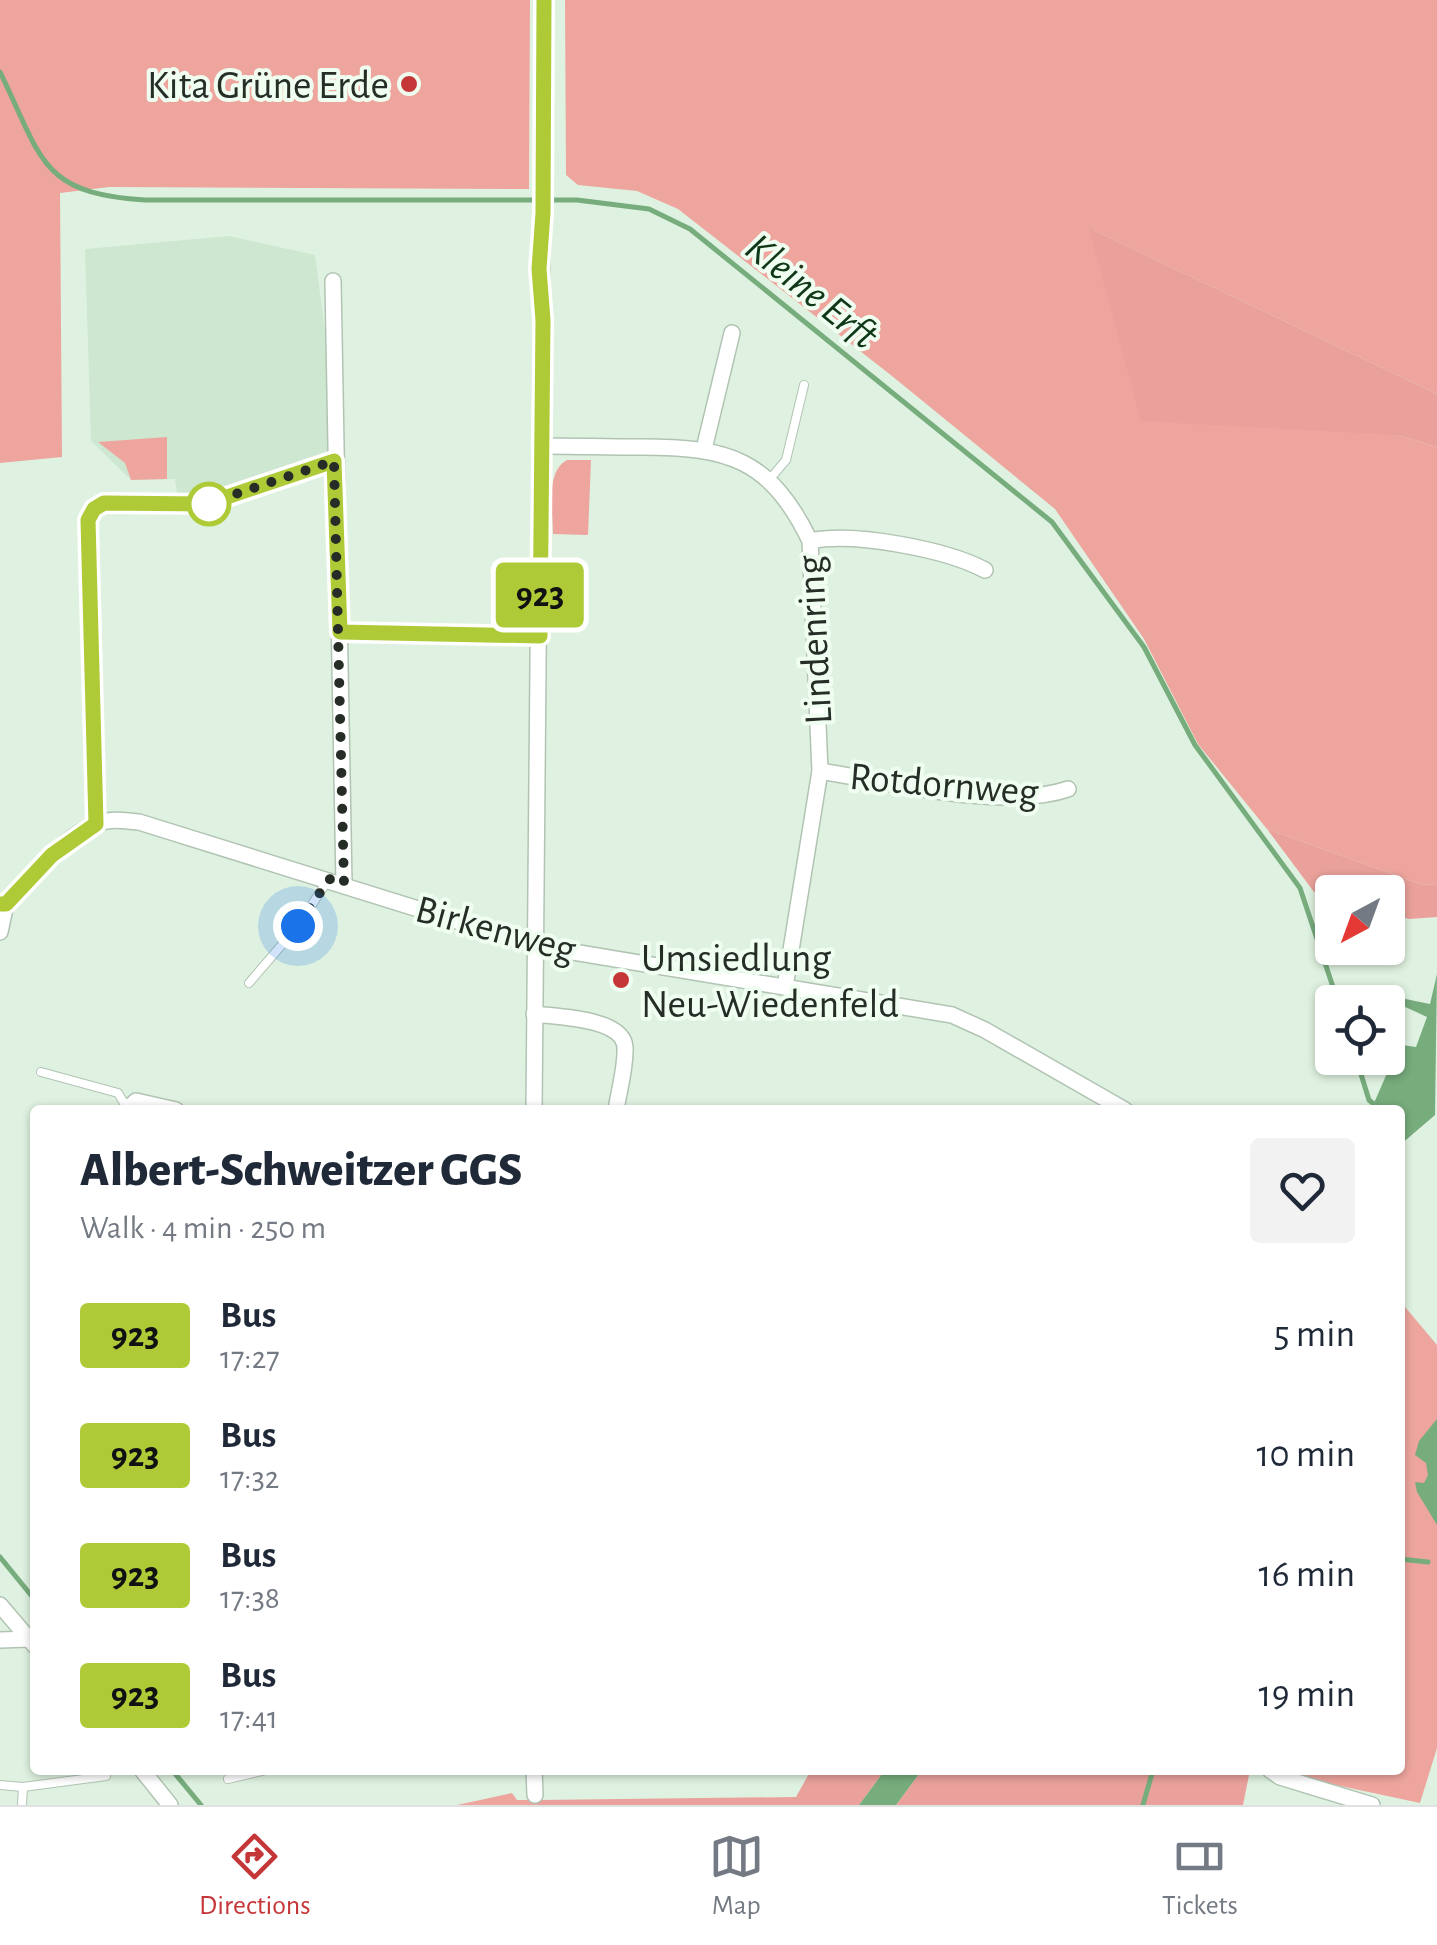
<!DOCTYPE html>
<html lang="en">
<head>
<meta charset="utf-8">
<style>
  :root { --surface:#fff; --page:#f2f2f3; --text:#1f2937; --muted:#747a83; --line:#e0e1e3; --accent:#c53638 }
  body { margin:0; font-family:"Alegreya Sans",sans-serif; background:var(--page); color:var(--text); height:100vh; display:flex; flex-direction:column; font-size:38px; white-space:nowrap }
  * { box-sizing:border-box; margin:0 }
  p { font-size:32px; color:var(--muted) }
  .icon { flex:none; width:55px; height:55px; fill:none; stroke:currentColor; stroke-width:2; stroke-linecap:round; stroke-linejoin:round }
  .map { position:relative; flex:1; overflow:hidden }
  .details { position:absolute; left:30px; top:1105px; width:1375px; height:670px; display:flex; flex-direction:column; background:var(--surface); border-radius:10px; box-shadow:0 2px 8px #0004 }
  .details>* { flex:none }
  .badge { padding:0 20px; border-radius:8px; font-size:35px; line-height:65px }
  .needle { width:65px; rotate:221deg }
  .tools { position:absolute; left:1315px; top:875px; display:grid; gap:20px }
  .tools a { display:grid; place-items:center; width:90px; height:90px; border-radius:10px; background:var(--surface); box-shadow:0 2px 8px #0004; font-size:50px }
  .you { position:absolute; width:50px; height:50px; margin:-25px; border:8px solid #fff; border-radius:50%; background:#1a73e8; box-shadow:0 0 0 15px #1a73e833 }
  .map>.badge { position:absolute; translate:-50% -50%; box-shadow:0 0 0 5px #fff }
  .round { display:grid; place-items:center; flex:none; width:105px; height:105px; border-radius:10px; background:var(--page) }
  .headline { display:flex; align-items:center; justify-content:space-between; height:170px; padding:0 50px }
  h1 { font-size:48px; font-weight:800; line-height:75px }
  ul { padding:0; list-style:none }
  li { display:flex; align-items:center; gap:30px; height:120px; padding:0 50px }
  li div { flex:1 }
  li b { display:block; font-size:38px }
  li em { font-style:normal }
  li .badge { min-width:110px; font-weight:700; text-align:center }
  .menu { display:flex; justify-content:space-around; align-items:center; height:140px; border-top:2px solid var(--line); background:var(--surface); font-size:28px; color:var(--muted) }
  .menu a { display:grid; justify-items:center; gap:5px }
  .menu .on { color:var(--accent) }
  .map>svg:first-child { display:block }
  .built { fill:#cee7d0 }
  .green { fill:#eea59e }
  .forest { fill:#eaa19b }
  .water { fill:#77ac7d }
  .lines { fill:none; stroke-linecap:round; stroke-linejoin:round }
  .stream { stroke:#77ac7d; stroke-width:5 }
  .service-casing { stroke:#b1c4b3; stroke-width:10 }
  .minor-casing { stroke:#b1c4b3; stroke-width:18 }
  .service { stroke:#fff; stroke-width:8 }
  .minor { stroke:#fff; stroke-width:15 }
  .line-casing { stroke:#fff; stroke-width:22 }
  .line { stroke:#aecb37; stroke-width:15 }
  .walk { stroke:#262d27; stroke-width:10; stroke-dasharray:0 18 }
  .poi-dot { fill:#c53638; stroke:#effef0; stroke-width:4 }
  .stop-dot { fill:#fff; stroke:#aecb37; stroke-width:5 }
  .labels { text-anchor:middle; stroke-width:8; stroke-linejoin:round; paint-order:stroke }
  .poi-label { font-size:40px; fill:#262d27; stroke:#effef0; text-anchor:end }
  .street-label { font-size:40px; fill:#262d27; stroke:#effef0 }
  .water-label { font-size:42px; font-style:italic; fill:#103818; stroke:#effef0 }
</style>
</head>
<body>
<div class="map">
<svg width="1437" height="1805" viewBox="0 0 1437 1805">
  <rect width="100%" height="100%" fill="#dff2e1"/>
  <polygon class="built" points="229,236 315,255 329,361 327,455 211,492 177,493 175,479 131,480 91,441 85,249"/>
  <g class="green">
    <polygon points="0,0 530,0 529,189 109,187 60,193 62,457 0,463"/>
    <polygon points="565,0 1437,0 1437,394 1091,229 1398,435 1437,447 1437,884 1423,885 1267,829 1198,744 1144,639 1055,509 892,376 678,209 637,191 578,185 566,175"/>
    <polygon points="167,437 167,479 131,480 125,463 98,442"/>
    <path d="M567,460H591L588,535L553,534C553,511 545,472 567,460Z"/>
    <polygon points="1400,1301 1437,1345 1437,1748 1420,1803 1289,1775 1284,1770 1400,1770"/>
    <polygon points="512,1793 517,1800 538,1800 538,1805 457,1805"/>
  </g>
  <g class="forest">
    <polygon points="1089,228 1437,394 1437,447 1398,435 1141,421"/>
    <polygon points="1267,829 1423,885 1437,884 1437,917 1409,919 1388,913 1388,892 1332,892 1332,898 1314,892"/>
    <polygon points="811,1770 885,1770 859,1805 538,1805 538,1800 796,1797"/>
    <polygon points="922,1770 1250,1770 1243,1805 896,1805"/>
  </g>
  <g class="water">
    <polygon points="1437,974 1435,1115 1400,1145 1400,1110 1371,1110 1388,1071 1399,1056 1396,1051 1388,1050 1388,1043 1416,1047 1427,1017 1401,1005 1366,1002 1371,997 1386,995 1430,1004"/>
    <polygon points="1437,1419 1437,1525 1417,1492 1415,1482 1424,1483 1428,1475 1426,1463 1415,1455 1419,1441"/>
    <polygon points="885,1770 922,1770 896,1805 859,1805"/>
  </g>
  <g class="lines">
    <g class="stream">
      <path d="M0,72C42,157 39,194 145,200H577L649,209L690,229L1052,522L1144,647L1195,745L1300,888L1338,1002"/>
      <polyline points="1356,1058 1369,1100 1381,1110"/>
      <polyline points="0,1557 35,1600"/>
      <polyline points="1400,1559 1428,1562"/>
      <polyline points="172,1770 201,1805"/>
      <polyline points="1143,1805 1153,1770"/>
    </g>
    <g class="service-casing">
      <g id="service">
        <polyline points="769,480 786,460 804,385"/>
        <polyline points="249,983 298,926 328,880"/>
        <polyline points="41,1072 118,1093 127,1108"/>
        <polyline points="228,1779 266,1770"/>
        <polyline points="0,1785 23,1787 106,1776 106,1770"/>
        <polyline points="22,1805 23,1787"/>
      </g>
    </g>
    <g class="minor-casing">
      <g id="minor">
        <polyline points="333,281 344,884"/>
        <path d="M540,446C574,446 607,447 641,447C727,447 770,458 810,541L820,771L785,987"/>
        <polyline points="704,449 732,333"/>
        <path d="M810,541C854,532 945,549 985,570"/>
        <polyline points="339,633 540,636"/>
        <path d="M820,771C888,782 1004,811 1068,789"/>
        <polyline points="96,824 88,520 94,509 104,503 205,504 334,461"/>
        <path d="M0,904H6C31,877 64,836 98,823C112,818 125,821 139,822L537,946L952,1015L985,1030L1125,1110"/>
        <polyline points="0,932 6,904"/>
        <path d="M534,1014C557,1017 623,1018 625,1047C626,1067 619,1090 616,1110"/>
        <polyline points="126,1110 136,1101 176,1110"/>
        <polyline points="534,1110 544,0"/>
        <polyline points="0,1605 35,1646"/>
        <polyline points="0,1640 29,1639"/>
        <polyline points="142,1770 170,1805"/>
        <polyline points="534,1770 535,1795"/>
        <polyline points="1270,1770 1280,1777 1372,1805"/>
      </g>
    </g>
    <use href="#service" class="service"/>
    <use href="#minor" class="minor"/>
  </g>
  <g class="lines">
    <g class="line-casing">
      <polyline id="line" points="0,904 6,904 52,855 96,824 88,520 94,509 104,503 206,504 334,461 340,632 540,636 543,320 539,269 543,213 544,0"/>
    </g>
    <use href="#line" class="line"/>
    <polyline class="walk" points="209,504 206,504 334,461 344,884 329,879 298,926"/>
  </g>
  <g class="poi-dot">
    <circle cx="409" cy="84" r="10"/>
    <circle cx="621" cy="980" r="10"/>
  </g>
  <circle class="stop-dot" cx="209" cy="504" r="20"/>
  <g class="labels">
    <g class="poi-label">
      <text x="389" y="98">Kita Grüne Erde</text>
      <text x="641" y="971" text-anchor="start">Umsiedlung<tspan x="641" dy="46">Neu-Wiedenfeld</tspan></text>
    </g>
    <g class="street-label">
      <text transform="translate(813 640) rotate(-93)" y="14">Lindenring</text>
      <text transform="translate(944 783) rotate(5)" y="14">Rotdornweg</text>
      <text transform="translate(496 928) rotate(15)" y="14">Birkenweg</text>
    </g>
    <g class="water-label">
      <text transform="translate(813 290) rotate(39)" y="15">Kleine Erft</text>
    </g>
  </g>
</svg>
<div class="tools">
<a><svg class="needle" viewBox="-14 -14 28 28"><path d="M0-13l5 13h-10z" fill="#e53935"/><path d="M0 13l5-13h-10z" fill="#747a83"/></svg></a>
<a><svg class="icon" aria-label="locate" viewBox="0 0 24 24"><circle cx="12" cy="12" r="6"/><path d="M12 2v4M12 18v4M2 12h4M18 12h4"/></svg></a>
</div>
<div class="you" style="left:298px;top:926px"></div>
<b class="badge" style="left:540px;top:595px;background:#aecb37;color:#111">923</b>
<section class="details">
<div class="headline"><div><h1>Albert-Schweitzer GGS</h1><p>Walk · 4 min · 250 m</p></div><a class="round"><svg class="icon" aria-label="heart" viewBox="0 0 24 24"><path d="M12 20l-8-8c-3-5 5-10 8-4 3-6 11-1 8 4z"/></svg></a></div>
<ul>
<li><span class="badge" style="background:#aecb37;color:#111">923</span><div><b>Bus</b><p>17:27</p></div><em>5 min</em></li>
<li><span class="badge" style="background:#aecb37;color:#111">923</span><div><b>Bus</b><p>17:32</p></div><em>10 min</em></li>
<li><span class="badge" style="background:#aecb37;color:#111">923</span><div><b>Bus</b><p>17:38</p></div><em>16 min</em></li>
<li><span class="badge" style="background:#aecb37;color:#111">923</span><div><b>Bus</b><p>17:41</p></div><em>19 min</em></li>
</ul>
</section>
</div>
<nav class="menu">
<a class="on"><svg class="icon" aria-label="directions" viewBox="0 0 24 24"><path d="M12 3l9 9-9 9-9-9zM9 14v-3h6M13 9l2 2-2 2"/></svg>Directions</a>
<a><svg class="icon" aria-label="map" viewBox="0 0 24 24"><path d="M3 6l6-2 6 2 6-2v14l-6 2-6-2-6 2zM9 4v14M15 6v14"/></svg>Map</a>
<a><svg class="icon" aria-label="tickets" viewBox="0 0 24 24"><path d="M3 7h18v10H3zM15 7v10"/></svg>Tickets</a>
</nav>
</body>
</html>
